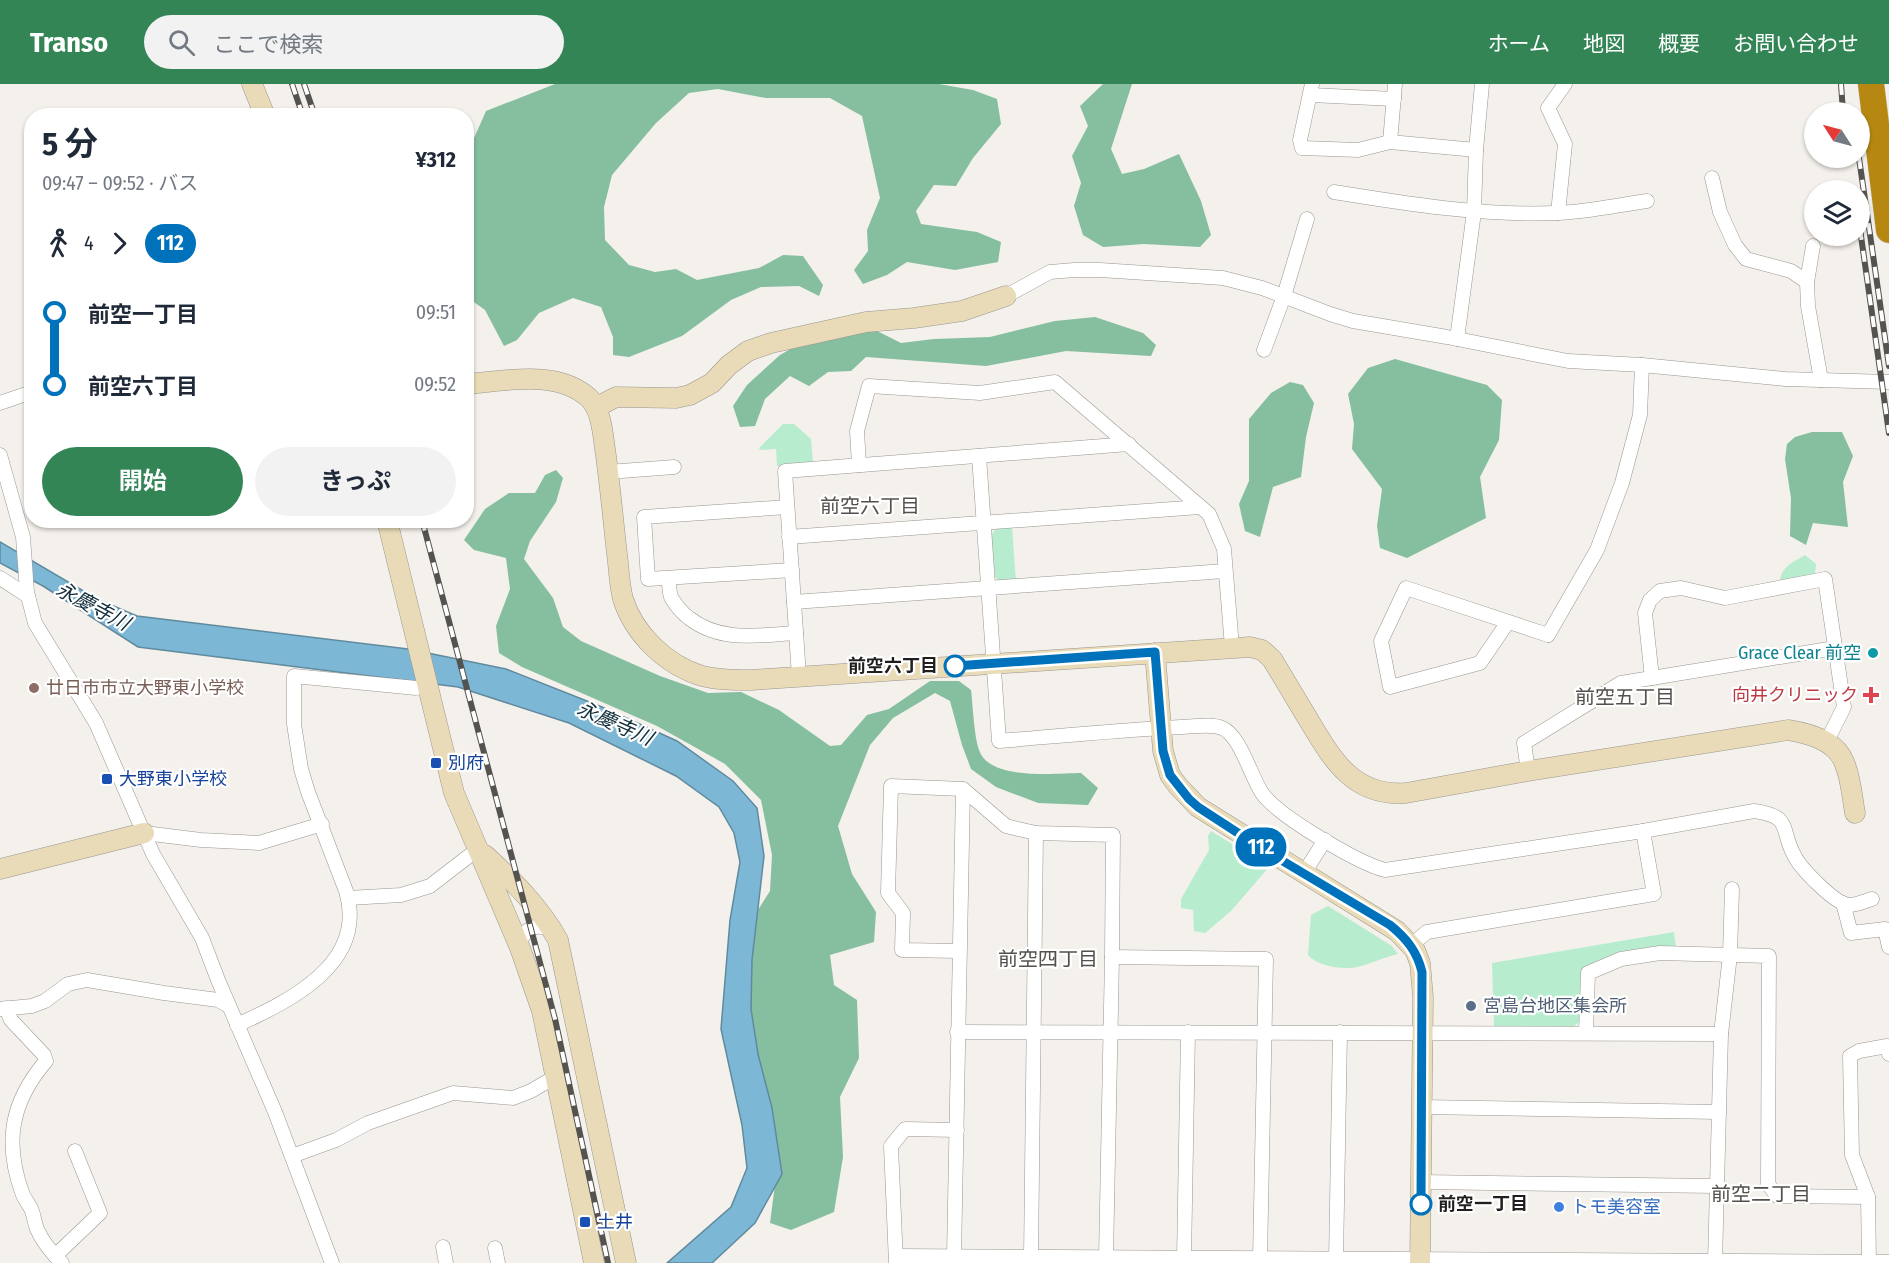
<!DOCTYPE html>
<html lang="ja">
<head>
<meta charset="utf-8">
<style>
  :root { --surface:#fff; --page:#f2f2f3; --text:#1f2937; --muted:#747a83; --accent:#338556 }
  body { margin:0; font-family:"Fira Sans Condensed","Noto Sans JP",sans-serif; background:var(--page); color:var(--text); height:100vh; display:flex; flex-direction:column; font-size:22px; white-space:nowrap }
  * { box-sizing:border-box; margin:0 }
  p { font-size:20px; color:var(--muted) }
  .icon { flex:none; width:33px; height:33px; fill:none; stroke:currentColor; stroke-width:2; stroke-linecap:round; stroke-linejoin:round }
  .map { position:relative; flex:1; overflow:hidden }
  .drawer { position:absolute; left:24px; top:24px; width:450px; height:420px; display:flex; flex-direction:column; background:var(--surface); border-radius:24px; box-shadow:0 2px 4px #0004 }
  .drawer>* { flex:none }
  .badge { padding:0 12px; border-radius:20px; font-size:21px; line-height:39px }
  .needle { width:39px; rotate:306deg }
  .controls { position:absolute; left:1804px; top:18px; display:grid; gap:12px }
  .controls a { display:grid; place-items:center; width:66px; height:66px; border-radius:50%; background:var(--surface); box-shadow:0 2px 4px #0004; font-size:30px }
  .map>.badge { position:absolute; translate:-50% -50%; box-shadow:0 0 0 3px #fff }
  .legs { display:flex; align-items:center; gap:9px; height:66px; padding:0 18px; font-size:20px }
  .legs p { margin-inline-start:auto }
  .headline { display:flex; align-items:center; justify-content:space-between; height:102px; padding:0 18px }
  h1 { font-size:33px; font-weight:700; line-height:45px }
  .cta { display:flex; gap:12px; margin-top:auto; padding:12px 18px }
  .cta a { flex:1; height:69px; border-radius:36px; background:var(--accent); color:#fff; font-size:24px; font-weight:700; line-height:69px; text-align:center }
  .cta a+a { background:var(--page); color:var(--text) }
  ul { padding:0 18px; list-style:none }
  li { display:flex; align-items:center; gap:21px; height:72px; font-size:22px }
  li i { display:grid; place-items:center; width:9px; height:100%; margin:0 8px; background:currentColor }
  li i::after { content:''; width:15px; height:15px; margin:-8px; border:4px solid; border-radius:50%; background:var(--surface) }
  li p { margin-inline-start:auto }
  li:first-child i { background:linear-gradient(#0000 50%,currentColor 0) }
  li:last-child i { background:linear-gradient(currentColor 50%,#0000 0) }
  header { display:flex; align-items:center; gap:36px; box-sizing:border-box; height:84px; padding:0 30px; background:var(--accent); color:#fff }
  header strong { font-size:28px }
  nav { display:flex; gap:33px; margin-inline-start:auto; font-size:21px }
  .search { width:420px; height:54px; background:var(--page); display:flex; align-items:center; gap:15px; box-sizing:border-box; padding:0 21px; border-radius:33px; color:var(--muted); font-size:22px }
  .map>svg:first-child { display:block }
  .green { fill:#b7edce }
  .forest { fill:#85bf9f }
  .water { fill:#7cb8d6; stroke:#608a9e; stroke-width:1.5 }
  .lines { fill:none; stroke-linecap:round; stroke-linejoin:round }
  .street-casing { stroke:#999691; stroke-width:15 }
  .secondary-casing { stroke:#999691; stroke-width:21 }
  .highway-casing { stroke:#cececd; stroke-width:27 }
  .street { stroke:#fff; stroke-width:14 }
  .secondary { stroke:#e9dbb8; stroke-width:20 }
  .highway { stroke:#b68812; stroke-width:26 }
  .rail-casing { stroke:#545350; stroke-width:6 }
  .rail { stroke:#fff; stroke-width:4; stroke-dasharray:11; stroke-linecap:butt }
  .line-1-casing { stroke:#fff; stroke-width:14 }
  .line-1 { stroke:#0072bc; stroke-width:9 }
  .culture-dot { fill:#0f9aa8; stroke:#fff; stroke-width:2 }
  .stop-1-dot { fill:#fff; stroke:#0072bc; stroke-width:3 }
  .education-dot { fill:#8d6e63; stroke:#fff; stroke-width:2 }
  .health-dot { fill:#e0444e; stroke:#fff; stroke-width:2 }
  .transit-dot { fill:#1a4fb4; stroke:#fff; stroke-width:2 }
  .service-dot { fill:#5c6f8a; stroke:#fff; stroke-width:2 }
  .shop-dot { fill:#3f7fe0; stroke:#fff; stroke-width:2 }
  .labels { text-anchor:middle; stroke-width:4.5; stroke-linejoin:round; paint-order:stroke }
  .culture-label { font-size:18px; fill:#0d838f; stroke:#fff; text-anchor:end }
  .stop-label { font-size:18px; font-weight:bold; fill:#201f1d; stroke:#fff; text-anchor:end }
  .education-label { font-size:18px; fill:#785e54; stroke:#fff; text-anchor:start }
  .health-label { font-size:18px; fill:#be3a42; stroke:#fff; text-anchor:end }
  .transit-label { font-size:18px; fill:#164399; stroke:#fff; text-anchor:start }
  .service-label { font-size:18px; fill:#4e5e75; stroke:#fff; text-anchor:start }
  .shop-label { font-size:18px; fill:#366cbe; stroke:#fff; text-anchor:start }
  .neighbourhood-label { font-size:20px; fill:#54514d; stroke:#fff }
  .water-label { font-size:20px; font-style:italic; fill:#112e3b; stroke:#fff }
</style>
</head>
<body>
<header>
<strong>Transo</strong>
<div class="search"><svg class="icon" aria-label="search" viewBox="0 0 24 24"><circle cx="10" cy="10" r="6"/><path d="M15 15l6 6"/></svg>ここで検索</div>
<nav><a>ホーム</a><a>地図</a><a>概要</a><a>お問い合わせ</a></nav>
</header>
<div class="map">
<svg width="1889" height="1179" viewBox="0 0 1889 1179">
  <rect width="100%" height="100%" fill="#f4f0eb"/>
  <g class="green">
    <polygon points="783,340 794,340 811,355 813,379 777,382 776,365 760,366 759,364"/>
    <polygon points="1012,443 1016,498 1001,499 995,493 991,451 997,444"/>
    <path d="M1805,471L1816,480L1815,490L1780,496C1782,482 1794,478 1805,471Z"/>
    <polygon points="1211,747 1269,783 1231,827 1205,849 1194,847 1193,826 1181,824 1181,815 1209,766 1208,752"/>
    <path d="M1328,822L1392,862L1398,870C1384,873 1371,880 1357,883C1343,886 1317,882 1308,871L1311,831Z"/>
    <polygon points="1674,848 1676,864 1583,885 1582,936 1573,943 1494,942 1492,879"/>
  </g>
  <g class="forest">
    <polygon points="555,0 939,0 973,6 997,15 1001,40 973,74 956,102 934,101 916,127 921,140 977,148 1001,158 998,178 955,186 907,178 887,191 863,200 854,186 868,167 867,146 880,114 862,32 830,14 766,14 718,5 689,9 656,39 612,91 604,123 605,156 629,181 655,188 676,185 697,196 759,184 783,171 803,172 823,201 819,212 799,202 761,203 731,216 682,252 629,273 613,271 613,253 601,223 573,214 539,229 517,256 504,262 485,226 467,213 467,61 471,61 486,27"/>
    <polygon points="1103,0 1132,0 1111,65 1122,90 1144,85 1179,70 1201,117 1211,151 1200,163 1144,160 1103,163 1083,151 1074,122 1081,99 1072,72 1088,42 1080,22"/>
    <polygon points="1095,233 1143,249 1156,261 1151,272 1066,267 986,282 866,273 851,287 828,288 809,302 790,292 765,315 755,342 740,343 733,322 747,301 780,271 803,258 871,244 901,259 934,255 990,253 1055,237"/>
    <polygon points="1395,275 1487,301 1502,316 1499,356 1480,393 1486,434 1407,474 1380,464 1377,442 1382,405 1352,365 1354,340 1348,310 1368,284"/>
    <polygon points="1290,298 1303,301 1314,319 1306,353 1301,393 1273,403 1260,453 1245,447 1239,420 1249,397 1249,335 1271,309"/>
    <polygon points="1812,348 1842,348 1853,372 1843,398 1848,443 1813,439 1806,461 1790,452 1791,414 1785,375 1787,360 1795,353"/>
    <path d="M556,386L563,394L556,418L530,457L524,475L553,514L563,543L581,557L660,592L708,609L741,608L779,626L830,662L841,661L867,631L889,625L930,597H959L971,606C973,623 974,651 979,666C989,697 1056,689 1081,689L1098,704L1088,721L1038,719L996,703L971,685L962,661L950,617L935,609L893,634L870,661L838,742L852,790L876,828L874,858L830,871L834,901L857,916L859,974L840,1013L843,1073L834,1128L791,1146L770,1139L776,1093L737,859L770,807L772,771L761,716L725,680L657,642L522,583L499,569L496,542L510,505L506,474L474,466L464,456L485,425L509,409H535L545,391Z"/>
  </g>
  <polygon class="water" points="0,458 97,515 137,532 408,565 506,585 602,623 677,657 733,697 757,724 764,772 752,876 751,925 758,970 772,1024 782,1090 755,1139 712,1179 667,1179 731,1123 747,1084 742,1041 721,945 730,836 740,778 734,749 719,723 676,692 569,639 458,603 138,563 43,502 0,479"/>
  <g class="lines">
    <g class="street-casing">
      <g id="street">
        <polyline points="1312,0 1300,56 1302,64 1358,66 1390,58 1476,66"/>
        <polyline points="1311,11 1394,15"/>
        <polyline points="1390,58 1395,0"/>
        <polyline points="1712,94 1720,128 1735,161 1746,175 1791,187 1807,198"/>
        <path d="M1334,108C1408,120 1482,132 1557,129C1587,128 1618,121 1647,117"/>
        <polyline points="1558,129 1565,60 1548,24 1565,0"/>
        <polyline points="1813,162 1807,198 1808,222 1821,296"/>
        <polyline points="1006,212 1050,188 1074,186 1100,186 1223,194 1262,204 1330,230 1353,237 1447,253 1568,277 1642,281 1785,295 1889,298"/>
        <polyline points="1457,255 1474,128 1476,66 1482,0"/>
        <polyline points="1264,266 1284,212 1307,135"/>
        <polyline points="0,319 32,308"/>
        <polyline points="0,371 23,453 27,508 35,539 96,639 153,770 202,854 218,896 275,1028 332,1179"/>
        <path d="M979,372L999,657C1059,652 1120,646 1181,643C1193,643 1211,639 1222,644C1240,651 1251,693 1262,709C1278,732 1358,779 1385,786L1643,747L1754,727C1793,732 1780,746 1794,771C1800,784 1835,820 1849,821C1856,821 1865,817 1872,815"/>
        <polyline points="859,381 857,347 869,302 980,309 1055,298 1209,430 1224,465 1232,563"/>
        <polyline points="608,388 674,383"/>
        <polyline points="787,423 644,433 648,495 792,486"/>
        <polyline points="789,453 1200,423"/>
        <polyline points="0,494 28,512"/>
        <path d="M669,494C669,500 669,507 671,513C675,520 682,529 689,534C721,559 759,551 796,549"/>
        <polyline points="794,518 1225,487"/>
        <polyline points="1508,538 1480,579 1390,603 1381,557 1406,504 1548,551 1597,466 1622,399 1640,331 1642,281"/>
        <polyline points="799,592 785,387 1129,360"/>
        <polyline points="1652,594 1645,529 1650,516 1660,507 1681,504 1725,514 1825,495 1844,623 1826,659"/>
        <polyline points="1528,687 1524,659 1621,599 1835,564"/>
        <polyline points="144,749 201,756 259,759 322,740"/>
        <polyline points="1304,789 1325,756"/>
        <polyline points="348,814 401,811 430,802 478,765"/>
        <polyline points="1843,819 1851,849 1885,845 1889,863"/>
        <polyline points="1411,861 1427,848 1654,810 1643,747"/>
        <path d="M520,864C521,844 538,837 554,848"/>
        <polyline points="959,867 902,866 903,829 888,809 891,702 963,705 1006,742 1018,745 1036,749 1113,751 1112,873 1106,1174"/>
        <polyline points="1112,873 1266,875 1260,1175"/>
        <path d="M6,924L11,936L44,971L46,977C10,1019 4,1060 23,1111C26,1117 30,1122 32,1127C34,1133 35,1140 37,1145C42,1157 53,1170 62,1179"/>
        <polyline points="0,925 32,922 45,917 68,900 87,896 164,909 218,916 229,922"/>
        <path d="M237,941C290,917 368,879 346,807L308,708L301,685L294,640V592L416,604"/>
        <polyline points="957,948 1721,950"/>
        <polyline points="1586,948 1588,889 1621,875 1660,869 1769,872 1768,1100 1777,1112 1868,1113"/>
        <polyline points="1422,1023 1719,1028"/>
        <polyline points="292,1072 336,1056 368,1039 453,1009 513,1014 531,1007 555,993"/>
        <polyline points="1421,1098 1717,1102"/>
        <polyline points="443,1163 446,1179"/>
        <polyline points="495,1164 498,1179"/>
        <polyline points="55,1172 100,1129 75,1067"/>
        <polyline points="896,1172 1889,1178"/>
        <polyline points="954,1173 963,705"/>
        <polyline points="1031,1173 1036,749"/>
        <polyline points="1184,1175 1188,948"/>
        <polyline points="1336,1176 1340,948"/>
        <polyline points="1715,1178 1721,950 1730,871 1732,805"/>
        <polyline points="1869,1178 1868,1113 1852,1071 1850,972 1859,967 1887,962 1889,970"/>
        <polyline points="896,1179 891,1062 905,1045 957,1046"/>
      </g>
    </g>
    <g class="secondary-casing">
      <g id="secondary">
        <polyline points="252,0 265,32"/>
        <path d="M466,300C506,297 557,285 589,314C601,325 603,350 605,365C610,400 613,435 617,470C619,484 619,500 623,515C634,550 666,581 702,592C718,596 734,596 751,596L1250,563L1262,566L1272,575C1284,595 1296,615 1308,635C1332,675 1353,713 1406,709L1528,687L1788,646C1808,649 1836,657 1844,678C1851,693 1852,713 1855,729"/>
        <polyline points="597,323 616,313 676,314 690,311 712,299 729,281 748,267 771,259 866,238 914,234 962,227 1006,212"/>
        <polyline points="387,436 454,709 520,864 542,927 594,1179"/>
        <polyline points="1155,569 1163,667 1170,691 1178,702 1198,723 1397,847 1415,866 1420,879 1423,913 1420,1179"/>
        <path d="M485,771C513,797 539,822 558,856L626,1179"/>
        <polyline points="0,785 144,749"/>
      </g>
    </g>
    <g class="highway-casing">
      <polyline id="highway" points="1871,0 1889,146"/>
    </g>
    <use href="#street" class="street"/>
    <use href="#secondary" class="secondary"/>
    <use href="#highway" class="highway"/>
    <g class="rail-casing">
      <g id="rail">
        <polyline points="292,0 303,32"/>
        <polyline points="304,0 315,32"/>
        <polyline points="1841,0 1843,28"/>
        <polyline points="1859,74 1889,282"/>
        <polyline points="1860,145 1889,349"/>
        <polyline points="422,436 555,935 608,1179"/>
      </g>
    </g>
    <use href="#rail" class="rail"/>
  </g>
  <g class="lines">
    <g class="line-1-casing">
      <path id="line-1" d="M955,582L1155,568L1163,667L1170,691L1189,715L1198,723L1261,764L1390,841C1406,854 1417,867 1422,888L1421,1120"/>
    </g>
    <use href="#line-1" class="line-1"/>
  </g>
  <circle class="culture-dot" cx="1873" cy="569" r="6"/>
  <g class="stop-1-dot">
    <circle cx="955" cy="582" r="10"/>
    <circle cx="1421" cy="1120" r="10"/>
  </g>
  <circle class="education-dot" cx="34" cy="604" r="6"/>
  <path class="health-dot" d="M1868 602h6v6h6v6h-6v6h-6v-6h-6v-6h6z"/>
  <g class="transit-dot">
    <rect x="430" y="673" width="12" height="12" rx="3"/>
    <rect x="101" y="689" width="12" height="12" rx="3"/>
    <rect x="579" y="1132" width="12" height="12" rx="3"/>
  </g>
  <circle class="service-dot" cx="1471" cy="922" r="6"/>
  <circle class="shop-dot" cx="1559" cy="1123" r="6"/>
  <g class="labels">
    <g class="culture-label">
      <text x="1861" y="575">Grace Clear 前空</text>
    </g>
    <g class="stop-label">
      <text x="938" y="588">前空六丁目</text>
      <text x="1438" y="1126" text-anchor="start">前空一丁目</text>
    </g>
    <g class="education-label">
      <text x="46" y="610">廿日市市立大野東小学校</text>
    </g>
    <g class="health-label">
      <text x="1858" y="617">向井クリニック</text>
    </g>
    <g class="transit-label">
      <text x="448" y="685">別府</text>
      <text x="119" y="701">大野東小学校</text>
      <text x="597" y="1144">土井</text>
    </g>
    <g class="service-label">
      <text x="1483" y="928">宮島台地区集会所</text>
    </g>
    <g class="shop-label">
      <text x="1571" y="1129">トモ美容室</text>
    </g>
    <g class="neighbourhood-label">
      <text x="870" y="429">前空六丁目</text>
      <text x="1625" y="620">前空五丁目</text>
      <text x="1048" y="882">前空四丁目</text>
      <text x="1761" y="1117">前空二丁目</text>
    </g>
    <g class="water-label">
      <text transform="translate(93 522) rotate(28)" y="7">永慶寺川</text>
      <text transform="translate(615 639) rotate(24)" y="7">永慶寺川</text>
    </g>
  </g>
</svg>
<div class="controls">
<a><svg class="needle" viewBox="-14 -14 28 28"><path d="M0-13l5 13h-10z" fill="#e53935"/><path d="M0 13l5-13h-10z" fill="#747a83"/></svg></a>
<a><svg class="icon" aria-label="layers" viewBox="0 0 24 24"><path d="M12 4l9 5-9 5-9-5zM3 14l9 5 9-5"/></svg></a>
</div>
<b class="badge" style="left:1261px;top:763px;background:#0072bc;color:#fff">112</b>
<section class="drawer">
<div class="headline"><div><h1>5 分</h1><p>09:47 – 09:52 · バス</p></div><b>¥312</b></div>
<div class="legs"><svg class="icon" aria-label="walk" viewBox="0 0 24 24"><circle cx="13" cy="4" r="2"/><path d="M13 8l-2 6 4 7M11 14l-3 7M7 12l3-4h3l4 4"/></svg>4<svg class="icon" aria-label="forward" viewBox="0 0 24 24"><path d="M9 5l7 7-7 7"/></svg><b class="badge" style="background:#0072bc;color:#fff">112</b></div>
<ul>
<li><i style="color:#0072bc"></i><b>前空一丁目</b><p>09:51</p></li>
<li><i style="color:#0072bc"></i><b>前空六丁目</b><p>09:52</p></li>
</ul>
<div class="cta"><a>開始</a><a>きっぷ</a></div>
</section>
</div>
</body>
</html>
